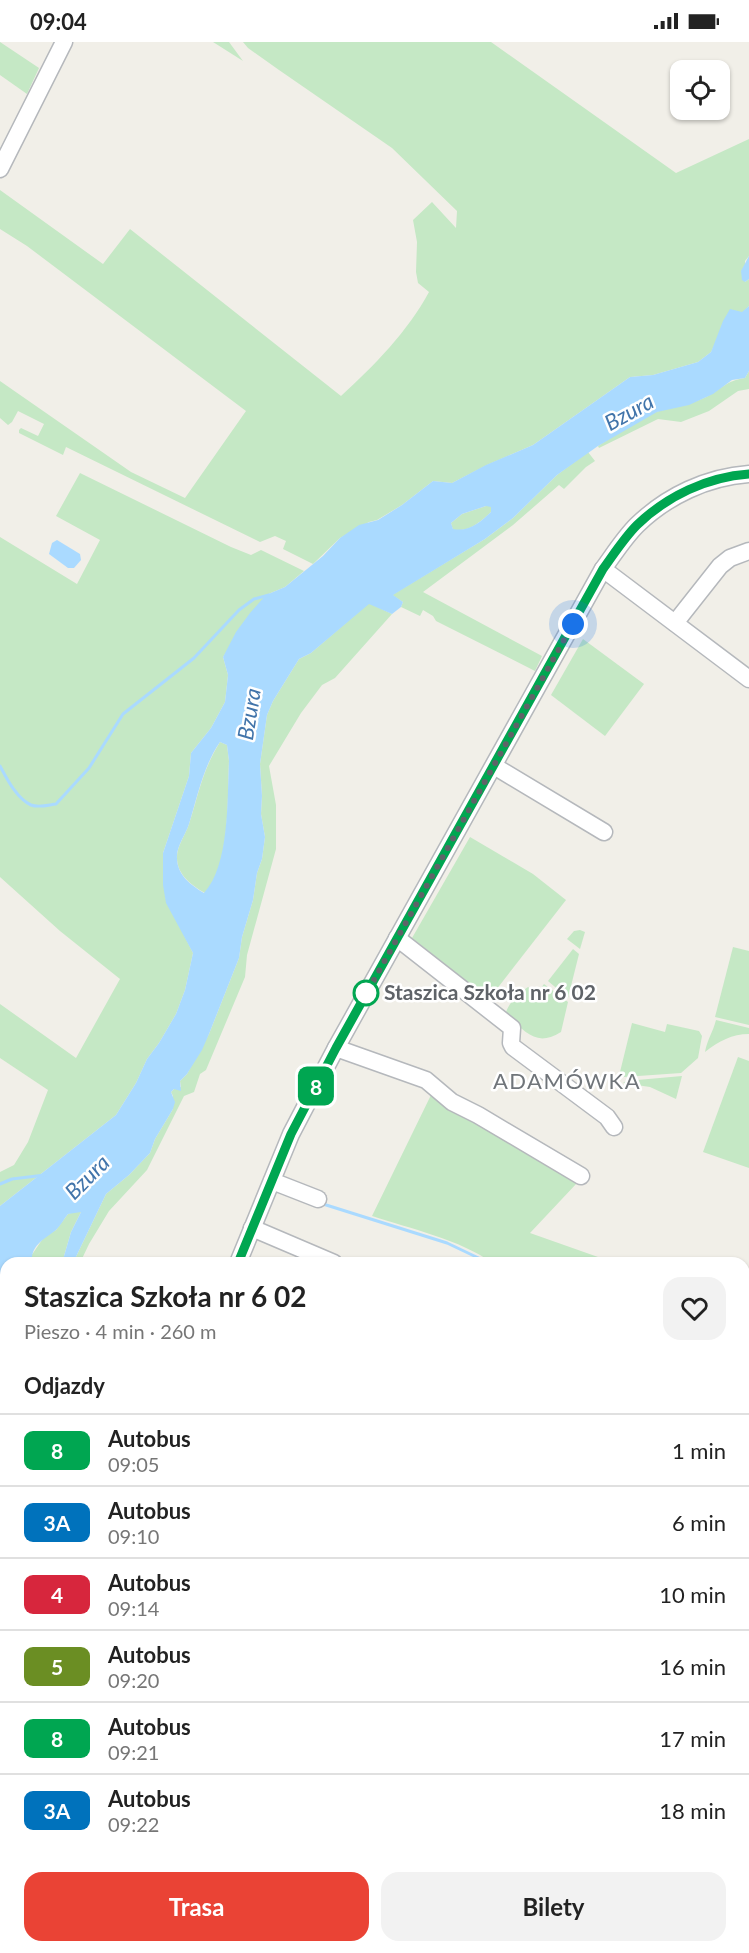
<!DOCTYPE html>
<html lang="pl">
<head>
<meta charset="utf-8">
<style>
  :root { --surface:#fff; --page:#f2f2f2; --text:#222; --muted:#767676; --line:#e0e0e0; --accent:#ea4335 }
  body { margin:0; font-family:Lato,sans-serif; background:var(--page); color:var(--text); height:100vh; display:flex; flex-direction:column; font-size:22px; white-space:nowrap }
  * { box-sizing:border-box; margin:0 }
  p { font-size:20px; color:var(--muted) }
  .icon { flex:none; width:33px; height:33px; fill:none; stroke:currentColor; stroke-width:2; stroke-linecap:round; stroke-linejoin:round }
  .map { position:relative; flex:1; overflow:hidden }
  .sheet { position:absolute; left:0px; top:1215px; width:750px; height:696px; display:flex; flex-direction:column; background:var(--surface); border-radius:18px 18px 0 0; box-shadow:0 2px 4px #0004 }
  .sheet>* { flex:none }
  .badge { padding:0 12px; border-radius:9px; font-size:21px; line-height:39px }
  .controls { position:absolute; left:670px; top:18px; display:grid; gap:12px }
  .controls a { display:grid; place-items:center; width:60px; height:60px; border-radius:12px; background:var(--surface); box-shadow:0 2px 4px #0004; font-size:30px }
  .you { position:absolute; width:30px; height:30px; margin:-15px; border:4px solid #fff; border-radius:50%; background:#1a73e8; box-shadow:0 0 0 9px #1a73e833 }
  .map>.badge { position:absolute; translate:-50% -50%; box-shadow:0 0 0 3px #fff }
  h2 { padding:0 24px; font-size:22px; line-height:54px }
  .round { display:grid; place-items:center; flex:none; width:63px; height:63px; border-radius:18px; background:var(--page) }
  .summary { display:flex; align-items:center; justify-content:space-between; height:102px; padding:0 24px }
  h1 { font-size:28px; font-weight:700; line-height:45px }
  .button { display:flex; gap:12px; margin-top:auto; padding:12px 24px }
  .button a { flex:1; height:69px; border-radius:18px; background:var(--accent); color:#fff; font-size:24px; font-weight:700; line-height:69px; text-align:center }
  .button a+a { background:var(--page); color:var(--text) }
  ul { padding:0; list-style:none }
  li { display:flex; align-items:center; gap:18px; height:72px; padding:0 24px; border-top:2px solid var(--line) }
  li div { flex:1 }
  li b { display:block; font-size:22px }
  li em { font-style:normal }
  li .badge { min-width:66px; font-weight:700; text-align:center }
  .status { display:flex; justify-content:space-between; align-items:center; height:42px; padding:0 30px; background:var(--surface); direction:ltr }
  .status svg { height:16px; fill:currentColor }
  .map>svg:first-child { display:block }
  .green { fill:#c5e8c5 }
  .water { fill:#aadaff; fill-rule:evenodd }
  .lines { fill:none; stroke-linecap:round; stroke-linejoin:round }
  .stream { stroke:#aadaff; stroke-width:3 }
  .minor-casing { stroke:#b5b8bc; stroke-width:19 }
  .minor { stroke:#fff; stroke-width:16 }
  .line-casing { stroke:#fff; stroke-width:14 }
  .line { stroke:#00a651; stroke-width:9 }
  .walk { stroke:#5f6368; stroke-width:6; stroke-dasharray:0 10.8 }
  .stop-dot { fill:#fff; stroke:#00a651; stroke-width:3 }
  .labels { text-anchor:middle; stroke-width:5; stroke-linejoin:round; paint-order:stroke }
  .stop-label { font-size:21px; font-weight:bold; fill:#5f6368; stroke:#fff; text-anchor:start }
  .water-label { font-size:22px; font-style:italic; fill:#4174aa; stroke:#fff }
  .neighbourhood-label { font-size:22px; letter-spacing:1.5px; fill:#70757a; stroke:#fff }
</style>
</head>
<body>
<div class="status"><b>09:04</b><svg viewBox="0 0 49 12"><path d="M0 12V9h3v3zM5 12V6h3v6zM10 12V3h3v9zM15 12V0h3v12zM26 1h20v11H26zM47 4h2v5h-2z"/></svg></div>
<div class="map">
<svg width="749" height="1911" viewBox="0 0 749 1911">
  <rect width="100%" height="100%" fill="#f1efe8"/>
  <g class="green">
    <polygon points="0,0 39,26 27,52 0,33"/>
    <polygon points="213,0 229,0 243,19"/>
    <path d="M243,0H491L676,131L749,97V214L745,219V240L749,237V264L718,296L711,310L698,320L653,333L630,335L533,403L487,423L452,441L433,439L402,463L377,478L369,480L340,496L313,522L283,507L286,499L275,494L260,500L66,405L63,413L19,391V388L21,386L38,394L44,382L18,369L12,380L8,383L0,376V339L131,430L185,456L246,369L27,204L0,187V148L103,222L130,187L341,354C374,324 408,289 429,250L418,241L416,230L417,200L413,178L432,160L456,186L457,169L392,106L279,28L248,6Z"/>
    <path d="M749,329V347L738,349L709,369L681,380L658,377L599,406L598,404C617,392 637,376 659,369C674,364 689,363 704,356C719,349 727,338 745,336Z"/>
    <polygon points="588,410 595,419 586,425 564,447 559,443 513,483 423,550 542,614 535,629 436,579 433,574 423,568 420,574 401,565 403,560 392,553 485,497 513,476 557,433"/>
    <polygon points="80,431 231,505 251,513 261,508 304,529 285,545 266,553 223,615 228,633 225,660 211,686 191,711 189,734 163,811 184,893 193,911 185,948 176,972 159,1001 147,1017 136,1041 116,1073 0,1164 0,1130 14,1123 28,1100 48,1048 0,1016 0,962 76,1016 120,937 60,889 0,835 0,495 77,542 100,498 56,474"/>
    <path d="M486,464H491V470C480,480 470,490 453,488L451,481L462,472Z"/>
    <polygon points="369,561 392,572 335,636 322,643 301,671 269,724 276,763 276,807 247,913 245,935 206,1028 200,1032 194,1050 184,1054 147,1128 109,1169 89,1202 80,1221 73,1221 106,1152 129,1133 150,1111 155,1097 173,1067 173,1054 171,1050 174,1047 181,1045 180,1039 187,1032 209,992 239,916 242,895 253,858 257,831 262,817 265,795 261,772 262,754 260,722 267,673 273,659 299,617 311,611"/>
    <polygon points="583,597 644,642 605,694 551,653"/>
    <path d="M220,700L227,703L229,719C227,758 231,821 205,851C191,843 178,833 177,817C176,805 186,792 189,782C199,751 202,729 220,700Z"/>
    <polygon points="470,795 533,832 566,858 489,957 412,896"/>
    <polygon points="580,888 585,890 580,907 567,897 574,889"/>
    <polygon points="733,905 749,909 749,983 715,975"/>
    <polygon points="573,907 579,912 568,956 548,939"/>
    <path d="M544,942L568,960L561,990C535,1006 527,989 505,974C507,962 518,952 528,945L537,951Z"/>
    <path d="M716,978L749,986V992C732,992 719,999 705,1010C707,998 713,990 716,978Z"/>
    <polygon points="632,981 665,990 667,982 699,989 702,994 698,1016 681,1031 624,1035 620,1030"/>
    <polygon points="738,1015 749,1019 749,1126 703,1110"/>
    <polygon points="682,1034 676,1057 650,1045 623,1041 626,1039"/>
    <path d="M431,1053L577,1141L530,1191L615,1221H492C462,1198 408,1186 372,1174Z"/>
    <polygon points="74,1170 81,1170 71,1190 62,1221 32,1221 31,1214 44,1195 56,1188 68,1172"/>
    <polygon points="744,1270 749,1272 749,1356 744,1355"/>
    <polygon points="744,1361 749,1362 749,1439 744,1439"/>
    <polygon points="744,1460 749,1461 749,1510 744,1509"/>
    <polygon points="263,1905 353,1905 351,1911 287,1911"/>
    <polygon points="359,1905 402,1905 400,1911 357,1911"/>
    <polygon points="560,1905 600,1905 599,1911 550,1911"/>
    <polygon points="637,1905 703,1905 700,1911 636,1911"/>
  </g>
  <g class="water">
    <polygon points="749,214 749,237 745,240 742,238 741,229"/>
    <path d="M749,264V329L745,336L732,338L713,352L689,363L657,370L598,404L557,433L513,476L485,497L393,553L403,560L401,565L392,572L369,562L311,611L299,617L273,659L267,673L260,722L262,754L261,772L265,795L262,817L257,831L253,858L242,895L239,916L209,992L202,1008L187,1032L180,1039L181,1049L174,1047L171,1050L175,1060L173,1067L155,1097L150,1111L129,1133L106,1152L73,1221H62L71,1190L81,1170L68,1172C64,1177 60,1184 56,1188C45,1197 30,1203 32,1221H6V1322L0,1329V1164L116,1073L136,1041L147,1017L159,1001L176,972L185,948L193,911L166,861L163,843V811L189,734L191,711L211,686L225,660L228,633L223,615L236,590L250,571L266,553L285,545L323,514L340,496L359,483L378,478L402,463L433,439L452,441L486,423L533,403L630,335L653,333L698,320L711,310L723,279L730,267L742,270ZM486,464L491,465V470C480,480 470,490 453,487L451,481L462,472ZM220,700L227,703L229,719C227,756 230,823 204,851C191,843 177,833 177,816C176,805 186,792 189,782C198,753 203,725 220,700Z"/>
    <polygon points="57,498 80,512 81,518 74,526 68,526 49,512 52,501"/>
  </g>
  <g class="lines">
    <g class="stream">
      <path d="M0,724C7,737 17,757 31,763C39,766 48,763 56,762L89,726L123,672L194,616L239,568L254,557L269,553"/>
      <polyline points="0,1142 12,1137 45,1133"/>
      <polyline points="323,1162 447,1201 489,1221"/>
      <polyline points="744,1358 749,1359"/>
    </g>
    <g class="minor-casing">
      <g id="minor">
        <polyline points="0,127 64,0"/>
        <polyline points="603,527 749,637"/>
        <polyline points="675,581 720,524 730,516 749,509"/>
        <polyline points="494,724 604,790"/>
        <polyline points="397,896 512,986 511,1001 513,1005 607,1075 614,1085"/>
        <polyline points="336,1006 426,1038 452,1060 478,1073 581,1134"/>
        <polyline points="272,1139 318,1157"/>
        <polyline points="252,1186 334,1221"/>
        <path d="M238,1221L291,1092L336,1006L603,527C614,512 624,496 637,483C667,454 707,435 749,432"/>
        <polyline points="744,1453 749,1454"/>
        <polyline points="744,1565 749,1566"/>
        <polyline points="744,1743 749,1745"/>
        <polyline points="0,1774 6,1777"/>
        <polyline points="744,1892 749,1892"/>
        <polyline points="199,1905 222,1911"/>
        <polyline points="9,1911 11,1905"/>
      </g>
    </g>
    <use href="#minor" class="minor"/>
  </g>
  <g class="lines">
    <g class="line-casing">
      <path id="line" d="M238,1221L291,1092L336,1006L603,527C614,512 624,496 637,483C667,454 707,435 749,432"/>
    </g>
    <use href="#line" class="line"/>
    <polyline class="walk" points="366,951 365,954 573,582"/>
  </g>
  <circle class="stop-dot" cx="366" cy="951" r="12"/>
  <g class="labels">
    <g class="stop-label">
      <text x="384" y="958">Staszica Szkoła nr 6 02</text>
    </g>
    <g class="water-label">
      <text transform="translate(629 370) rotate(-29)" y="8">Bzura</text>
      <text transform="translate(249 672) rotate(-81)" y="8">Bzura</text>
      <text transform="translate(87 1135) rotate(-45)" y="8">Bzura</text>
    </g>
    <g class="neighbourhood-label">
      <text x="567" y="1047">ADAMÓWKA</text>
    </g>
  </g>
</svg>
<div class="controls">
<a><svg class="icon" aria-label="locate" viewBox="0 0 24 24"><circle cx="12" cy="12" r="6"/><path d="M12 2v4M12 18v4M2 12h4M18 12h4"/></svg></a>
</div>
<div class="you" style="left:573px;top:582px"></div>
<b class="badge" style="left:316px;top:1044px;background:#00a651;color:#fff">8</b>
<section class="sheet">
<div class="summary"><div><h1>Staszica Szkoła nr 6 02</h1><p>Pieszo · 4 min · 260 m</p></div><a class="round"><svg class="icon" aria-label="heart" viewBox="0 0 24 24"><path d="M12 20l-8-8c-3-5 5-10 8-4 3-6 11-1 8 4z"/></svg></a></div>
<h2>Odjazdy</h2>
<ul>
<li><span class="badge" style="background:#00a651;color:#fff">8</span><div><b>Autobus</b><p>09:05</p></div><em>1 min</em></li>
<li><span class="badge" style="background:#0072bc;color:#fff">3A</span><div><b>Autobus</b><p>09:10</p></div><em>6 min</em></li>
<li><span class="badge" style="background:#d7263d;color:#fff">4</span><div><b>Autobus</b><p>09:14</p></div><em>10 min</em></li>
<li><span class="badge" style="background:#6b8e23;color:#fff">5</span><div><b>Autobus</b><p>09:20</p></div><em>16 min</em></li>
<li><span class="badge" style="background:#00a651;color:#fff">8</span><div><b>Autobus</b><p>09:21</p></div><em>17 min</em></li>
<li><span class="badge" style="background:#0072bc;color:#fff">3A</span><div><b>Autobus</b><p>09:22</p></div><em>18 min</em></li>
</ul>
<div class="button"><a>Trasa</a><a>Bilety</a></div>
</section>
</div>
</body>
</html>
